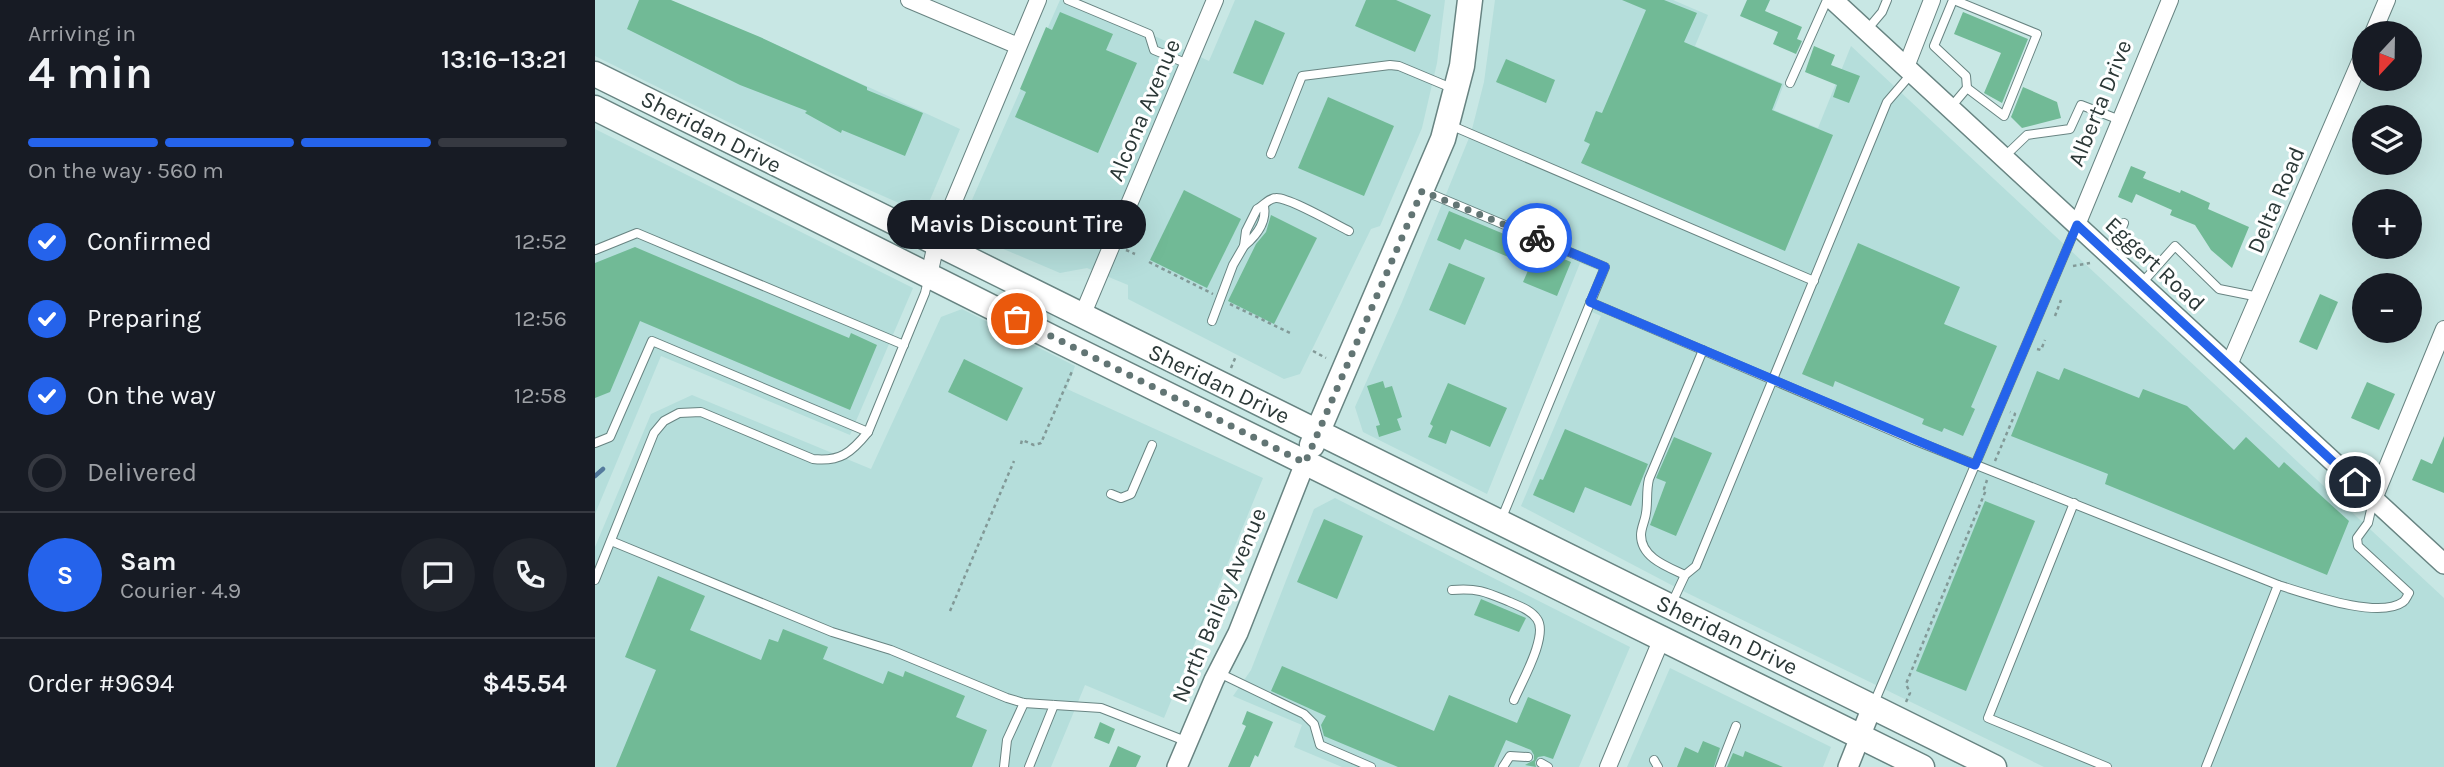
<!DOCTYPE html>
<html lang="en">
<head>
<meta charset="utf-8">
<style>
	:root { --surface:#171b24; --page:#20242c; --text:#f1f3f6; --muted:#9ea1a6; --line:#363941; --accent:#2563eb }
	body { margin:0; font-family:Karla,sans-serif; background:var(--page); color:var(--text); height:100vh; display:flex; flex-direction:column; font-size:26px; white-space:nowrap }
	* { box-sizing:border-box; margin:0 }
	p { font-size:23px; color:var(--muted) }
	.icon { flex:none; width:38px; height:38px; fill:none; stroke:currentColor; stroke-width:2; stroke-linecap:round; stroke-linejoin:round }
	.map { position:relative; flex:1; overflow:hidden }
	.panel { display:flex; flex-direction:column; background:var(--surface); width:595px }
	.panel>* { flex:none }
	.needle { width:46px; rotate:202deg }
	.controls { position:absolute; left:1757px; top:21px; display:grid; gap:14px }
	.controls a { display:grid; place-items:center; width:70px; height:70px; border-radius:50%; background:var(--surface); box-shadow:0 7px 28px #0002; font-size:35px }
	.pin { position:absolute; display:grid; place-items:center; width:60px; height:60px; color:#fff; margin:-30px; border:4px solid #fff; border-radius:50%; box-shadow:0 2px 7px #0007 }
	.courier { position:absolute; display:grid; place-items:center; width:70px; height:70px; margin:-35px; border:5px solid #2563eb; border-radius:50%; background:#fff; color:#222; box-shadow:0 2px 9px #0007 }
	.bubble { position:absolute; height:49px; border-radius:24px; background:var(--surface); box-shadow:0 7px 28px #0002; font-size:23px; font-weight:600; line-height:49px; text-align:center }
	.summary em { font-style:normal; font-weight:600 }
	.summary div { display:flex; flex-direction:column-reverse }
	.summary { display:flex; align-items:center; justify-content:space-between; height:119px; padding:0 28px }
	h1 { font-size:46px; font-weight:600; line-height:52px }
	.bar { display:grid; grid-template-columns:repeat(4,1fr); gap:10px 7px; align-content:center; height:84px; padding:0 28px }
	.bar i { height:9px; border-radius:5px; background:var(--line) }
	.bar .selected { background:var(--accent) }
	.bar p { grid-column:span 4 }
	.line { display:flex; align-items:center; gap:18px; padding:0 28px; border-top:2px solid var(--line) }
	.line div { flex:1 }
	.round { display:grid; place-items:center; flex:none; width:74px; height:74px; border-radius:37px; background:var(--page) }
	ol { padding:0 28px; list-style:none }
	li { display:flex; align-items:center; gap:21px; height:77px }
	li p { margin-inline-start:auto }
	li .icon { padding:7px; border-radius:50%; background:var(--accent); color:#fff; stroke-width:4 }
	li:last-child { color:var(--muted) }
	li i { width:38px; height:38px; border:4px solid var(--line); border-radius:50% }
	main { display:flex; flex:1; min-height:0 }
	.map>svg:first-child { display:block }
	.built { fill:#b5dedb }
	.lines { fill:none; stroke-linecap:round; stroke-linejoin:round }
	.stream { stroke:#547b9d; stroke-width:4.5 }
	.building { fill:#71ba96 }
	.service-casing { stroke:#688482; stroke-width:10 }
	.minor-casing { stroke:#688482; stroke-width:18 }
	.tertiary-casing { stroke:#688482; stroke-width:22 }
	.primary-casing { stroke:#688482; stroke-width:27 }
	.path { stroke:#829997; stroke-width:2.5; stroke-dasharray:3.5 3.5; stroke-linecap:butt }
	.service { stroke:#fff; stroke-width:8 }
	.minor { stroke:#fff; stroke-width:16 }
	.tertiary { stroke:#fff; stroke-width:19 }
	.primary { stroke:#fff; stroke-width:24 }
	.done { stroke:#627574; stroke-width:7; stroke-dasharray:0 12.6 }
	.route { stroke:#2563eb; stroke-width:9 }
	.labels { text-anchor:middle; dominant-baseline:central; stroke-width:6; stroke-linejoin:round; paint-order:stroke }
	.street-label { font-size:23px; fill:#2b3837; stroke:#fff }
</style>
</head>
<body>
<main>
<section class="panel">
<div class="summary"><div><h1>4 min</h1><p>Arriving in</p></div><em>13:16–13:21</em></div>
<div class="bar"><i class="selected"></i><i class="selected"></i><i class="selected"></i><i></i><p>On the way · 560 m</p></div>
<ol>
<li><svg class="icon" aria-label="check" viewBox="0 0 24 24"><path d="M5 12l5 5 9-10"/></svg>Confirmed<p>12:52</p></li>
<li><svg class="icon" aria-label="check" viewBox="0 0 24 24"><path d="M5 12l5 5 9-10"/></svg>Preparing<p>12:56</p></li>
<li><svg class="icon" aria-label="check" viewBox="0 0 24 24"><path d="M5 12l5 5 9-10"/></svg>On the way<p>12:58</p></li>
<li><i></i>Delivered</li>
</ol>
<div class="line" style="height:126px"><b class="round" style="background:var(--accent);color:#fff">S</b><div><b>Sam</b><p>Courier · 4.9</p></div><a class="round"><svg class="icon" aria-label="chat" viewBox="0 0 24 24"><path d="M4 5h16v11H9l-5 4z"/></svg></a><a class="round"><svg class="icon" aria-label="phone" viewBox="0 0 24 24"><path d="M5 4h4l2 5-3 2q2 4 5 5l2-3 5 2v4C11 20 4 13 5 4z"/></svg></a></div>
<div class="line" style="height:91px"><div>Order #9694</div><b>$45.54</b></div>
</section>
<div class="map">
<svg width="1849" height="767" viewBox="0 0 1849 767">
	<rect width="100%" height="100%" fill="#c8e7e4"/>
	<g class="built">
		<polygon points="0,0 74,0 164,37 365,129 329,214 238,174 0,56"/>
		<polygon points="465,0 481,0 614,61 640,0 850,0 842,63 827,128 785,226 776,229 705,374 689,379 533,299 533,285 492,268 465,273 371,233 374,220 369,218"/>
		<polygon points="900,0 1078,0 1113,15 1100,46 1189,84 1179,110 1223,128 1256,46 1849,598 1849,767 1449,767 1086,590 926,506 1006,316 995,311 1010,273 985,263 892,494 768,432 760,407 807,302 876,133 889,82"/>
		<polygon points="0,129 318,288 255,435 66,356 0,514"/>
		<polygon points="367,309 480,366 472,389 668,478 569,718 490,685 456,767 0,767 0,547 56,414 97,395 276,469 346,317"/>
		<polygon points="740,498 1035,647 984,767 747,767 699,747 707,725 638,696 656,670 719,509"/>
		<polygon points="1075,668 1236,747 1228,767 1032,767"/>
	</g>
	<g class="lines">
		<polyline class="stream" points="0,476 8,469"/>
	</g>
	<g class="building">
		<polygon points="44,0 76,0 165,37 272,87 272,90 328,113 310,156 247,130 246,133 210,113 212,111 145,85 32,29"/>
		<polygon points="771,0 801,0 836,15 820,52 760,26"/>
		<polygon points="1027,0 1069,0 1102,13 1089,42 1187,84 1177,110 1238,135 1190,251 986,163 995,144 989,141 1001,111 1007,113 1051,10"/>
		<polygon points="1152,0 1175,0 1170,11 1207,27 1202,39 1207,41 1201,54 1178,44 1183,32 1145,16"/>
		<polygon points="465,12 518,34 511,50 542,63 503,153 420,117 431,92 425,89 451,27 457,30"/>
		<polygon points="1368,12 1433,39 1407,103 1389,93 1406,53 1359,34"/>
		<polygon points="660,20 690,33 668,85 638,73"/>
		<polygon points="1219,46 1240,55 1236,65 1265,76 1254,103 1238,97 1242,85 1210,72"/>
		<polygon points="911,59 960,80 951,103 901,82"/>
		<polygon points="1428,87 1462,102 1466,118 1427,128 1416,117"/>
		<polygon points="733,97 799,126 769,196 703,168"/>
		<polygon points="1536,166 1551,172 1548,178 1585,193 1586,190 1615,203 1613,209 1654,227 1637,268 1616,250 1600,225 1575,215 1577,210 1541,194 1537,203 1523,197"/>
		<polygon points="589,190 646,219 612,288 555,260"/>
		<polygon points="854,211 976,262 962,296 928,282 935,266 870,239 865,250 842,240"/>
		<polygon points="676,215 722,238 679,324 633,301 661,244 671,232"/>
		<polygon points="1263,243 1365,287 1349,324 1402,346 1376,407 1380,409 1368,436 1349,428 1347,432 1327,424 1329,419 1240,381 1238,387 1207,374"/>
		<polygon points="40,247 254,338 256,333 282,345 255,410 45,321 15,392 0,398 0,263"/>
		<polygon points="854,263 890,278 870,325 834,310"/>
		<polygon points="1725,294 1743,302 1722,350 1704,342"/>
		<polygon points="369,359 428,388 412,421 353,392"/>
		<polygon points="1469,368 1544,398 1548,389 1592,406 1639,450 1651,437 1684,468 1689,462 1754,521 1732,575 1510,484 1513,474 1416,436 1442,371 1464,380"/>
		<polygon points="788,381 790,388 797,386 807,417 802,419 806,430 784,437 781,426 785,425 772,386"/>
		<polygon points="1772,382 1800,394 1784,430 1756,418"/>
		<polygon points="853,383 912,408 895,447 856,430 851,444 833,437 838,426 835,424"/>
		<polygon points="970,429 1053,464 1036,506 990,487 979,513 938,495 945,479 948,480"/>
		<polygon points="1849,436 1849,493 1817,480 1826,459 1837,464"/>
		<polygon points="1079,437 1117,453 1081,536 1055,525 1071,482 1061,478"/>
		<polygon points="1390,501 1440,521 1371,691 1321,671"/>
		<polygon points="729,519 768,536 742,599 702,582"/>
		<polygon points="63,576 110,596 95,630 166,660 174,639 183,642 188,629 233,647 228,659 288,684 293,671 308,677 310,671 370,696 361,717 392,730 377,767 21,767 61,670 30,657"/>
		<polygon points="886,599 931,618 924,632 879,615"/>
		<polygon points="687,666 839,731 854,695 922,723 933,697 976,715 958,759 949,756 943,757 940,762 941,767 930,765 939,760 939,755 936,750 911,740 899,767 803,767 729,736 726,725 731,716 676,691"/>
		<polygon points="652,711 678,722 663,757 660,755 655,767 633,767 651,726 647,724"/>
		<polygon points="505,722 520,729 514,744 499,738"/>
		<polygon points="1108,741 1125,748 1119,767 1082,767 1090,747 1103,753"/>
		<polygon points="523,746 546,756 541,767 514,767"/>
		<polygon points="1150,751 1188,767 1132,767 1138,753 1148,757"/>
	</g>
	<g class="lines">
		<defs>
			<g id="service">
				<polyline points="473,0 554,34 559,50 593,64"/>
				<polyline points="1358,0 1339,46 1371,76 1372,88"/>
				<polyline points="1271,31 1287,12 1292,0"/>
				<polyline points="1195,83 1232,0"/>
				<polyline points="1356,107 1372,88 1409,116 1442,34 1359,0"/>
				<polyline points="855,125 1219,281"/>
				<polyline points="676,154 707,76 795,65 804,66 859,89"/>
				<polyline points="1409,157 1432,135 1475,129 1486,105 1525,120"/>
				<polyline points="829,191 1010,267 906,520"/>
				<path d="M649 246C661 236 672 223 669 206"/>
				<polyline points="0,250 42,233 309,345"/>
				<polyline points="1511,252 1522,240 1529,223"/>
				<polyline points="1547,283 1580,246 1624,289 1664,297"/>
				<polyline points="995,302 1316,439 1683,585 1611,767"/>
				<path d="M617 321 638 265 649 246 651 231 662 209C669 206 673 198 681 198 693 197 740 224 754 231"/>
				<polyline points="0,443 15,437 57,341 273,432"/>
				<polyline points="516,494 526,498 536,494 557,445"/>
				<polyline points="1479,503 1393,718 1512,767"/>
				<polyline points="16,541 237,632 296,650 412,698 429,703 506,708 593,742"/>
				<path d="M1090 575C1073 567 1046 558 1046 535 1046 528 1050 521 1051 513 1053 502 1051 491 1054 479L1108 350"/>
				<path d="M0 580 59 433 69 421 84 413 106 412 218 459C245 462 256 453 273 432L330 293 333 280"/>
				<path d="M1683 585C1710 593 1783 620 1808 602 1811 600 1812 596 1814 593L1763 546 1762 538 1773 523 1778 501"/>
				<path d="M857 590C884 588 891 592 915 602 924 606 936 610 942 619 954 635 926 683 919 700"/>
				<polyline points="1076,605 1090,575 1101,566 1292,102 1317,73"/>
				<polyline points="624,673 709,714 719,724 725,745 776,767"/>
				<polyline points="1279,703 1482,225"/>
				<polyline points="1059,760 1063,767"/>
				<polyline points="946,763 953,767"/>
				<polyline points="409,767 412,740 429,703"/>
				<polyline points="434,767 459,705"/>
				<polyline points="908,767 915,756 933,757"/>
				<polyline points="1125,767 1141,726"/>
			</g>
			<g id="minor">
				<polyline points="314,0 423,46"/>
				<polyline points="1778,33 1792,0"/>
				<polyline points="1311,67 1337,0"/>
				<polyline points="1482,225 1575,0"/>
				<polyline points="334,275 341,244 443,0"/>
				<polyline points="487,316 620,0"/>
				<polyline points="1634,365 1769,52"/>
				<polyline points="1779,499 1849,329"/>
				<polyline points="1013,767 1067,638"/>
			</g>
			<g id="tertiary">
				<polyline points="1238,0 1849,564"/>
				<polyline points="582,767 619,680 643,633 710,463"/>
				<polyline points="1253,767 1277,707"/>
			</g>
			<g id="primary">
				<polyline points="0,74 1399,767"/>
				<polyline points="0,108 464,341 1327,767"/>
				<polyline points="717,445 848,139 867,66 875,0"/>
			</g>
		</defs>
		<use href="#service" class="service-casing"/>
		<use href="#minor" class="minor-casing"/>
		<use href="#tertiary" class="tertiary-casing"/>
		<use href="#primary" class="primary-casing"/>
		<g class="path">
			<polyline points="531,250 540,254"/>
			<polyline points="554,262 618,294"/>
			<polyline points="1478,266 1495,263"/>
			<polyline points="635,304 695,333"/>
			<polyline points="1460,316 1466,300"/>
			<polyline points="1442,349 1446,350 1450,340"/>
			<polyline points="718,351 731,358"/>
			<polyline points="636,368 641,356"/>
			<polyline points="426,444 427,440 439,445 446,443 478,369"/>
			<polyline points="1400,461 1420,414 1415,412"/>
			<polyline points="355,611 419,461"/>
			<polyline points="1311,702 1315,693 1311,684 1391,490 1389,489 1392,480"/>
		</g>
		<use href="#service" class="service"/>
		<use href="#minor" class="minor"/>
		<use href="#tertiary" class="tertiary"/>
		<use href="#primary" class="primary"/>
	</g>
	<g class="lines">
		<polyline class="done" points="422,319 710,463 827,191 942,238"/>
		<polyline class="route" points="942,238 1010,267 995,302 1380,465 1482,225 1760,482"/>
	</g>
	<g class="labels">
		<g class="street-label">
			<text transform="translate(1505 103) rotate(-68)">Alberta Drive</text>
			<text transform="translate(549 110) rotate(-67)">Alcona Avenue</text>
			<text transform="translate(116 132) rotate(27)">Sheridan Drive</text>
			<text transform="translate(1681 200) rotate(-67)">Delta Road</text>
			<text transform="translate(1560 264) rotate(43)">Eggert Road</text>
			<text transform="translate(624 384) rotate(26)">Sheridan Drive</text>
			<text transform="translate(624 605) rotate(-67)">North Bailey Avenue</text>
			<text transform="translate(1132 635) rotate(26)">Sheridan Drive</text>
		</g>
	</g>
</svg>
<div class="controls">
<a><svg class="needle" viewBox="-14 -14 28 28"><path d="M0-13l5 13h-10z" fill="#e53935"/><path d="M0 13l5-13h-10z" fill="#9ea1a6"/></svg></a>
<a><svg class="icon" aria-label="layers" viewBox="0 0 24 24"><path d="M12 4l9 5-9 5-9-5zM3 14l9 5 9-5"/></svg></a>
<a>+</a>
<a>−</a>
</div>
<div class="pin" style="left:422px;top:319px;background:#ea580c"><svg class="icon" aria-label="bag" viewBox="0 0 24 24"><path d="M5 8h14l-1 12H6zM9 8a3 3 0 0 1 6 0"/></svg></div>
<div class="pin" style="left:1760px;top:482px;background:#1f2937"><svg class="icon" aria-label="home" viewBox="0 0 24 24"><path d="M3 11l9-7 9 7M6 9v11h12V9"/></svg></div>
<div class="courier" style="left:942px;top:238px"><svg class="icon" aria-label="bike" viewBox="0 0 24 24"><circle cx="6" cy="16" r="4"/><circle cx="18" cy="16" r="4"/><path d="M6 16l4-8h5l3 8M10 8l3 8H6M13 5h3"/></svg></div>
<div class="bubble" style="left:292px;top:200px;width:259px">Mavis Discount Tire</div>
</div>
</main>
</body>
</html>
